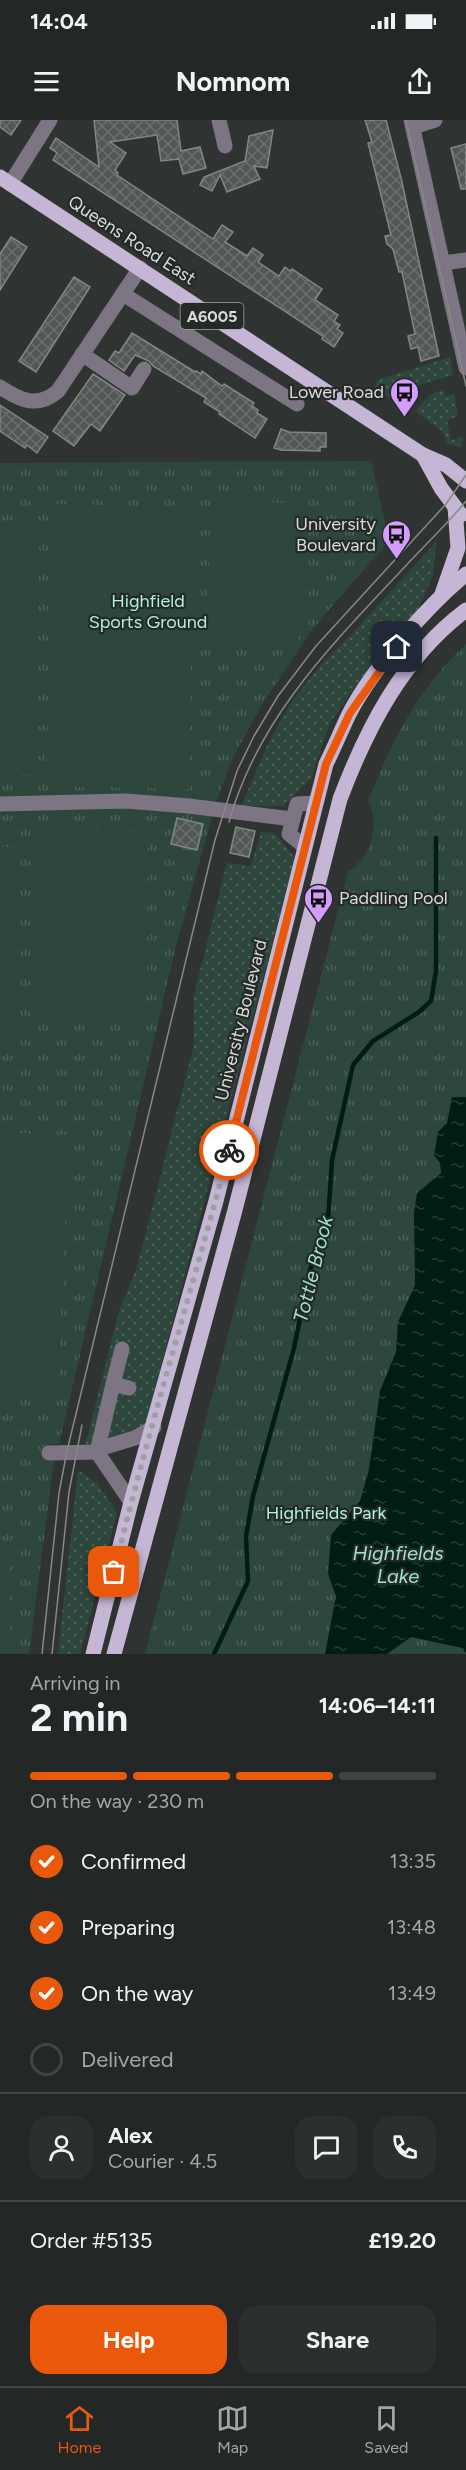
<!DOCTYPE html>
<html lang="en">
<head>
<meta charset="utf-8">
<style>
	:root { --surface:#232726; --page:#2b2f2e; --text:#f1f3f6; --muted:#a3a5a7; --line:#404443; --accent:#ea580c }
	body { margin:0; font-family:Figtree,sans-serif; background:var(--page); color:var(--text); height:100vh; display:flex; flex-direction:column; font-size:22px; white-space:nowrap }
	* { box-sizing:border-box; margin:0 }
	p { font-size:20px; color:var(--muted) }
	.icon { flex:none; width:33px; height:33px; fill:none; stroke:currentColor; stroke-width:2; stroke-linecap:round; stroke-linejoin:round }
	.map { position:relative; height:1534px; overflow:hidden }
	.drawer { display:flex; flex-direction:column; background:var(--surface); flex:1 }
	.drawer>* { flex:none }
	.pin { position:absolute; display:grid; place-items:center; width:51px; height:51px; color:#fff; margin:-26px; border-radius:12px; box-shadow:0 3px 9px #0006 }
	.courier { position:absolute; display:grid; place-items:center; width:60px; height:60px; margin:-30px; border:4px solid #ea580c; border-radius:50%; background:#fff; color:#222; box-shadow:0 2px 8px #0007 }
	.summary em { font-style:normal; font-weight:700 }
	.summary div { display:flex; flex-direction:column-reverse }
	.summary { display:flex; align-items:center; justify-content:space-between; height:102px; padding:0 30px }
	h1 { font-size:39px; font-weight:700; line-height:45px }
	.bar { display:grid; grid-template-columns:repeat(4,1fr); gap:9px 6px; align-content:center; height:72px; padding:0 30px }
	.bar i { height:8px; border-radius:4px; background:var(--line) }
	.bar .current { background:var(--accent) }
	.bar p { grid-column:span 4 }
	.line { display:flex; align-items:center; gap:15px; padding:0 30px; border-top:2px solid var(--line) }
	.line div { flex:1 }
	.round { display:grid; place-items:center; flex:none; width:63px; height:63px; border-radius:18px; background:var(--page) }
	ol { padding:0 30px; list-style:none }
	li { display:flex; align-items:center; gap:18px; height:66px }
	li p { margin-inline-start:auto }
	li .icon { padding:6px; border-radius:50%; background:var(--accent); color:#fff; stroke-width:4 }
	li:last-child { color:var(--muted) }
	li i { width:33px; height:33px; border:3px solid var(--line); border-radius:50% }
	.primary-button { display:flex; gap:12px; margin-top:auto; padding:12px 30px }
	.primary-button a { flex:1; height:69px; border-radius:18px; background:var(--accent); color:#fff; font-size:24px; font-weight:700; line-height:69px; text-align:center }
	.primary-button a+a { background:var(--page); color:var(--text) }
	.status { display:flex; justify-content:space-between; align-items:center; height:42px; padding:0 30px; background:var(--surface); direction:ltr }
	.status svg { height:16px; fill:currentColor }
	header { display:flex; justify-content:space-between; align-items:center; height:78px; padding:0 30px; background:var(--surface); font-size:27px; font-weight:700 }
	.dock { display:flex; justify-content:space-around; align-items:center; height:84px; border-top:2px solid var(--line); background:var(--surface); font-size:16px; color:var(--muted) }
	.dock a { display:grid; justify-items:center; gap:3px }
	.dock .current { color:var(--accent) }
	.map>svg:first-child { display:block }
	.grass { fill:url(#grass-dots) }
	.park { fill:url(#park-tufts) }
	.pitch { fill:#2e473d }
	.water { fill:url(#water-ripples) }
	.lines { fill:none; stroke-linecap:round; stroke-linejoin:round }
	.stream { stroke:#001d13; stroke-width:4.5 }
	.building { fill:url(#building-cross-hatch); stroke:#808784; stroke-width:1.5 }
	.minor { stroke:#7d7584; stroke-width:15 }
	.major { stroke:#c6b6d5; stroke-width:15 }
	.tram { stroke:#858987; stroke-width:1.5 }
	.done { stroke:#9da19f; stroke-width:6; stroke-dasharray:0 10.8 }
	.route { stroke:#ea580c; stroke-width:8 }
	.labels { text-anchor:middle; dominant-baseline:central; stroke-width:4.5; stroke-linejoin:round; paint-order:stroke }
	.shield { fill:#252a28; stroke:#a2a7a5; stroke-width:1.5 }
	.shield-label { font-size:16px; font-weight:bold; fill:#d8dcda }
	.street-label { font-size:18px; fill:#d8dcda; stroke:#252a28 }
	.poi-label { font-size:18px; fill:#d8dcda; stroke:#252a28; text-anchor:end }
	.park-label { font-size:18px; fill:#abf6d8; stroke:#252a28 }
	.water-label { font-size:20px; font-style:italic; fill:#9ae5c7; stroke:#252a28 }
</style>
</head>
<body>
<div class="status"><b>14:04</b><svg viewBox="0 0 49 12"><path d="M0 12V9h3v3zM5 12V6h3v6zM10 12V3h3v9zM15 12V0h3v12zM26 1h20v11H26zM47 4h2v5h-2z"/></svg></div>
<header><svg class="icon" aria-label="menu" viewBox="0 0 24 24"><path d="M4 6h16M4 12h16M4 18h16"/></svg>Nomnom<svg class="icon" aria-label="share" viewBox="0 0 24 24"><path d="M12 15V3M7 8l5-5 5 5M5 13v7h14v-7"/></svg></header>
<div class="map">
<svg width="466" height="1534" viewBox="0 0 466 1534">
	<defs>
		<pattern id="grass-dots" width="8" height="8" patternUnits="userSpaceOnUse" patternTransform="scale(1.5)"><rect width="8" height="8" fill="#2e473d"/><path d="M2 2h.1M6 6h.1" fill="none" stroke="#4c6158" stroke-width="1.8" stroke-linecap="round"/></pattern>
		<pattern id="park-tufts" width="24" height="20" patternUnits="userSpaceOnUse" patternTransform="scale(1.5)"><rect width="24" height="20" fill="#2e473d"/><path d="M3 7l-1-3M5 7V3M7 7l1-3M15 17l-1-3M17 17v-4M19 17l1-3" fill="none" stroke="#4c6158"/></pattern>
		<pattern id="water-ripples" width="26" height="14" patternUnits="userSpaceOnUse" patternTransform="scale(1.5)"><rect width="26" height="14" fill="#001d13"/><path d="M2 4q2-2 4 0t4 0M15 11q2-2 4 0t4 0" fill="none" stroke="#243d35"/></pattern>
		<pattern id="building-cross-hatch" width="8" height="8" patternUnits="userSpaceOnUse" patternTransform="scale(1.5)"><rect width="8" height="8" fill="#525856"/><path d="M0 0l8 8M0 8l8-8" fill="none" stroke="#6a6f6e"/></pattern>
	</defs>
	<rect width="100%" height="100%" fill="#2f3432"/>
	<g class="grass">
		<polygon points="450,237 453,255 419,265 404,286 375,269 377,260"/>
		<path d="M443 270 445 276 454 274 458 296 447 300 451 320 463 317 462 327 448 324 442 311 416 292C422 280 430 273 443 270Z"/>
		<polygon points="436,422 433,455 418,490 377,536 330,603 311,659 283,686 241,686 267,626 292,581 324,541 350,516"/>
		<polygon points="261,712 274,713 295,737 142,1318 83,1334 119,1191 137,1147 194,925 194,875 227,743 251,746"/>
		<polygon points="78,1350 98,1364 117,1393 80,1534 58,1534"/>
	</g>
	<g class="park">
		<polygon points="371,341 386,406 388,422 314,507 262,584 233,638 217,679 176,826 59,1324 49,1324 49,1333 54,1341 29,1534 0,1534 0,343"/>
		<path d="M466 524V1534H145L348 752C372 736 380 707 368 681 393 619 416 572 466 524Z"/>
	</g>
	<g class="pitch">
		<polygon points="212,378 306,385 298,529 206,526"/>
		<polygon points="54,384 195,387 188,669 46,666"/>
		<polygon points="0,403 40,404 33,655 0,654"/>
		<polygon points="33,710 148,711 146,899 30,897"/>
		<polygon points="0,727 16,727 14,923 0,923"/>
		<polygon points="0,1012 69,1015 57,1281 0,1279"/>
		<rect x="0" y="1429" width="10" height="105"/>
	</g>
	<polygon class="water" points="452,977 466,977 466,1533 462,1528 411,1517 387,1534 325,1534 336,1476 328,1454 331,1415 360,1381 369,1349 380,1271 396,1232 398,1202 415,1165 414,1092 417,1073 441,1053 440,1043 434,1035 438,1012 447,1003"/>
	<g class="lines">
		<polyline class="stream" points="214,1534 248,1461 246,1416 253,1376 294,1228 310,1150 328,1100 332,1040 353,945 373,921 419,892 431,881 436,851 436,718"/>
	</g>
	<g class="building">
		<polygon points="0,0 21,0 11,15 0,7"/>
		<polygon points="94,0 177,0 181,31 200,27 206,48 183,54 179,39 161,41 157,15 110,22 126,33 115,50 118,53 117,55 213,119 222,105 233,112 225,122 247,136 253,128 263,135 258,142 279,156 285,147 290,151 292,149 322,169 315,180 338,195 334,201 340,205 337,209 343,213 334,227 322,219 323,216 53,40 57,33 50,28 56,18 99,47"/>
		<polygon points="365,0 386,0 402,62 439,236 421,241 418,227 411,229 408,216 415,214 402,152 399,152 393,129 387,124 385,116 391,115 368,23 372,22"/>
		<polygon points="273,10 267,48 254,46 260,59 227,72 220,55 212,71 200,65 204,57 245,41 249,16"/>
		<polygon points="466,24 466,69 461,69 451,28"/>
		<polygon points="11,117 27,127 0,170 0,134"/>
		<polygon points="74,157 90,167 36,252 19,241"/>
		<polygon points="132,213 195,252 196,251 201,254 202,251 222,266 224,264 254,283 252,286 258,290 257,293 267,299 255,318 219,294 220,292 204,282 206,278 153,246 149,241 135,235 124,251 109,240 115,231 119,233"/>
		<polygon points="93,254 125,275 100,311 91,304 74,326 53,311"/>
		<polygon points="0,285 48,317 37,333 27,325 25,328 0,311"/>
		<polygon points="281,309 289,312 326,313 326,327 320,327 320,331 281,330 274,328"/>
		<polygon points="177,698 203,704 197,730 171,724"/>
		<polygon points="236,707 255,711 249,737 230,733"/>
	</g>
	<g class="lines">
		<g class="minor">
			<polyline points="219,0 225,26"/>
			<polyline points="411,0 466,248"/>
			<polyline points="413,7 435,0"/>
			<polyline points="10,64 50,0"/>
			<polyline points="443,143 466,140"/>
			<polyline points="123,174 297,284"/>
			<polyline points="82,234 132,268 144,249"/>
			<path d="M0 267C20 280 37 289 58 271L140 148"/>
			<polyline points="0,684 126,681 189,686 292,699"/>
			<polyline points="305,727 289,714 297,684 316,683"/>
			<polyline points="113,1264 122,1229"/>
			<polyline points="129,1268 113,1264 97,1332 131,1382"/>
			<polyline points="49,1333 97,1332 105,1327 135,1318 154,1307"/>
		</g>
		<g class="major">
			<polyline points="0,57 423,335 446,345 466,361"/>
			<polyline points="423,335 441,368 461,395"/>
			<polyline points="442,474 458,428 455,387"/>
			<path d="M93 1534 131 1382 216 1081 326 644C334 628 341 611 349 594 373 548 426 487 466 454"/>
			<path d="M114 1534 235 1090 340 679C367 608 403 537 466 490"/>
		</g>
		<g class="tram">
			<polyline points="406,0 466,266"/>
			<path d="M229 702C259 593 339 518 413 438 431 419 450 401 466 381"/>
			<polyline points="42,1534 59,1373 67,1331 215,720 237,651 254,616 278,576 316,526 446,384 466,355"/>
			<polyline points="52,1534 69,1372 82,1305"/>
		</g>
	</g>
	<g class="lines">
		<path class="done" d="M114 1452C148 1310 192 1171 229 1030"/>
		<polyline class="route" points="229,1030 326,644 350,593 397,527"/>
	</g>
	<defs>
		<symbol id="bus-pin" viewBox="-11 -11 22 30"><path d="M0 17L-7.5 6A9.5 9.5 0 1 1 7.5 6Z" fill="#d39cfd" stroke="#252a28"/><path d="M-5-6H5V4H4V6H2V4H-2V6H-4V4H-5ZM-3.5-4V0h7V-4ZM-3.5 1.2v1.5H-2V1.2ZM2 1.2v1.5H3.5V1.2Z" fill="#111"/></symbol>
	</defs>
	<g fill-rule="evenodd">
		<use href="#bus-pin" x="388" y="256" width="33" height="45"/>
		<use href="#bus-pin" x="380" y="398" width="33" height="45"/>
		<use href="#bus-pin" x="302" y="762" width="33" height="45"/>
	</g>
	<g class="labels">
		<rect class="shield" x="180.5" y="183" width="63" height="26" rx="4.5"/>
		<g class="shield-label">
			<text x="212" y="196">A6005</text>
		</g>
		<g class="street-label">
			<text transform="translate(132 120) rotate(33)">Queens Road East</text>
			<text transform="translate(241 900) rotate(-76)">University Boulevard</text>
		</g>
		<g class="poi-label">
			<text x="384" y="272">Lower Road</text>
			<text x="376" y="404">University<tspan x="376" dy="21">Boulevard</tspan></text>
			<text x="339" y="778" text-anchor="start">Paddling Pool</text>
		</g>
		<g class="park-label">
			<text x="148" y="481">Highfield<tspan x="148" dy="21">Sports Ground</tspan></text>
			<text x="326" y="1393">Highfields Park</text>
		</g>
		<g class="water-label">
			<text transform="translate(313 1149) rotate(-76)">Tottle Brook</text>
			<text x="398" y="1433">Highfields<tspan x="398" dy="23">Lake</tspan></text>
		</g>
	</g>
</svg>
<div class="pin" style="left:114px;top:1452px;background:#ea580c"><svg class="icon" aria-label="bag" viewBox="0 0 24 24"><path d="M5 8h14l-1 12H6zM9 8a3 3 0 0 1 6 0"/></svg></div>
<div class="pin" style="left:397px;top:527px;background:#1f2937"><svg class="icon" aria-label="home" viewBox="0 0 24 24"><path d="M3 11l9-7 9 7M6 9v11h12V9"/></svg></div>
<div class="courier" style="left:229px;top:1030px"><svg class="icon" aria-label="bike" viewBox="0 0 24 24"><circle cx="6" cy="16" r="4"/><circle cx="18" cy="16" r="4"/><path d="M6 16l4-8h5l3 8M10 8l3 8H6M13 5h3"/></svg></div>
</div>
<section class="drawer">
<div class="summary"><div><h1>2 min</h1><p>Arriving in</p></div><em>14:06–14:11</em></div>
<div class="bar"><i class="current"></i><i class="current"></i><i class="current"></i><i></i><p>On the way · 230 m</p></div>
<ol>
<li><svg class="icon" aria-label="check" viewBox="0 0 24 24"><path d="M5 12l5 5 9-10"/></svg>Confirmed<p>13:35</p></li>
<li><svg class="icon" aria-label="check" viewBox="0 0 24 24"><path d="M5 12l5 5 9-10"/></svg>Preparing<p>13:48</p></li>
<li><svg class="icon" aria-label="check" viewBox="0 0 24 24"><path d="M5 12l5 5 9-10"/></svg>On the way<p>13:49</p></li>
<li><i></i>Delivered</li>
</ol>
<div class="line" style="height:108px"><a class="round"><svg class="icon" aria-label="person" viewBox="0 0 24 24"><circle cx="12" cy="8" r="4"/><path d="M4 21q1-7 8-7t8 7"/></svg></a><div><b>Alex</b><p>Courier · 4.5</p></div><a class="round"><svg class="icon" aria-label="chat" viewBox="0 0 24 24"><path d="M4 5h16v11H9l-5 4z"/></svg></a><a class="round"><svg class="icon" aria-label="phone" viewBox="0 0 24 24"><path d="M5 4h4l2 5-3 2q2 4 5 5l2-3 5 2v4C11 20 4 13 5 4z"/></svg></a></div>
<div class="line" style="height:78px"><div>Order #5135</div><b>£19.20</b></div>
<div class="primary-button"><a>Help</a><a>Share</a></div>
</section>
<nav class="dock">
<a class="current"><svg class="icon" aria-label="home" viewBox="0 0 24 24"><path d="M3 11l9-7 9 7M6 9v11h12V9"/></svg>Home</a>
<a><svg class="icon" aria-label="map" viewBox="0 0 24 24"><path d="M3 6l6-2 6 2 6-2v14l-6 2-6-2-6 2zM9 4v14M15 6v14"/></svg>Map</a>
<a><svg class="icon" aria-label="saved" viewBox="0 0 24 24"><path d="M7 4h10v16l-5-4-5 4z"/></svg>Saved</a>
</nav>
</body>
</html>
